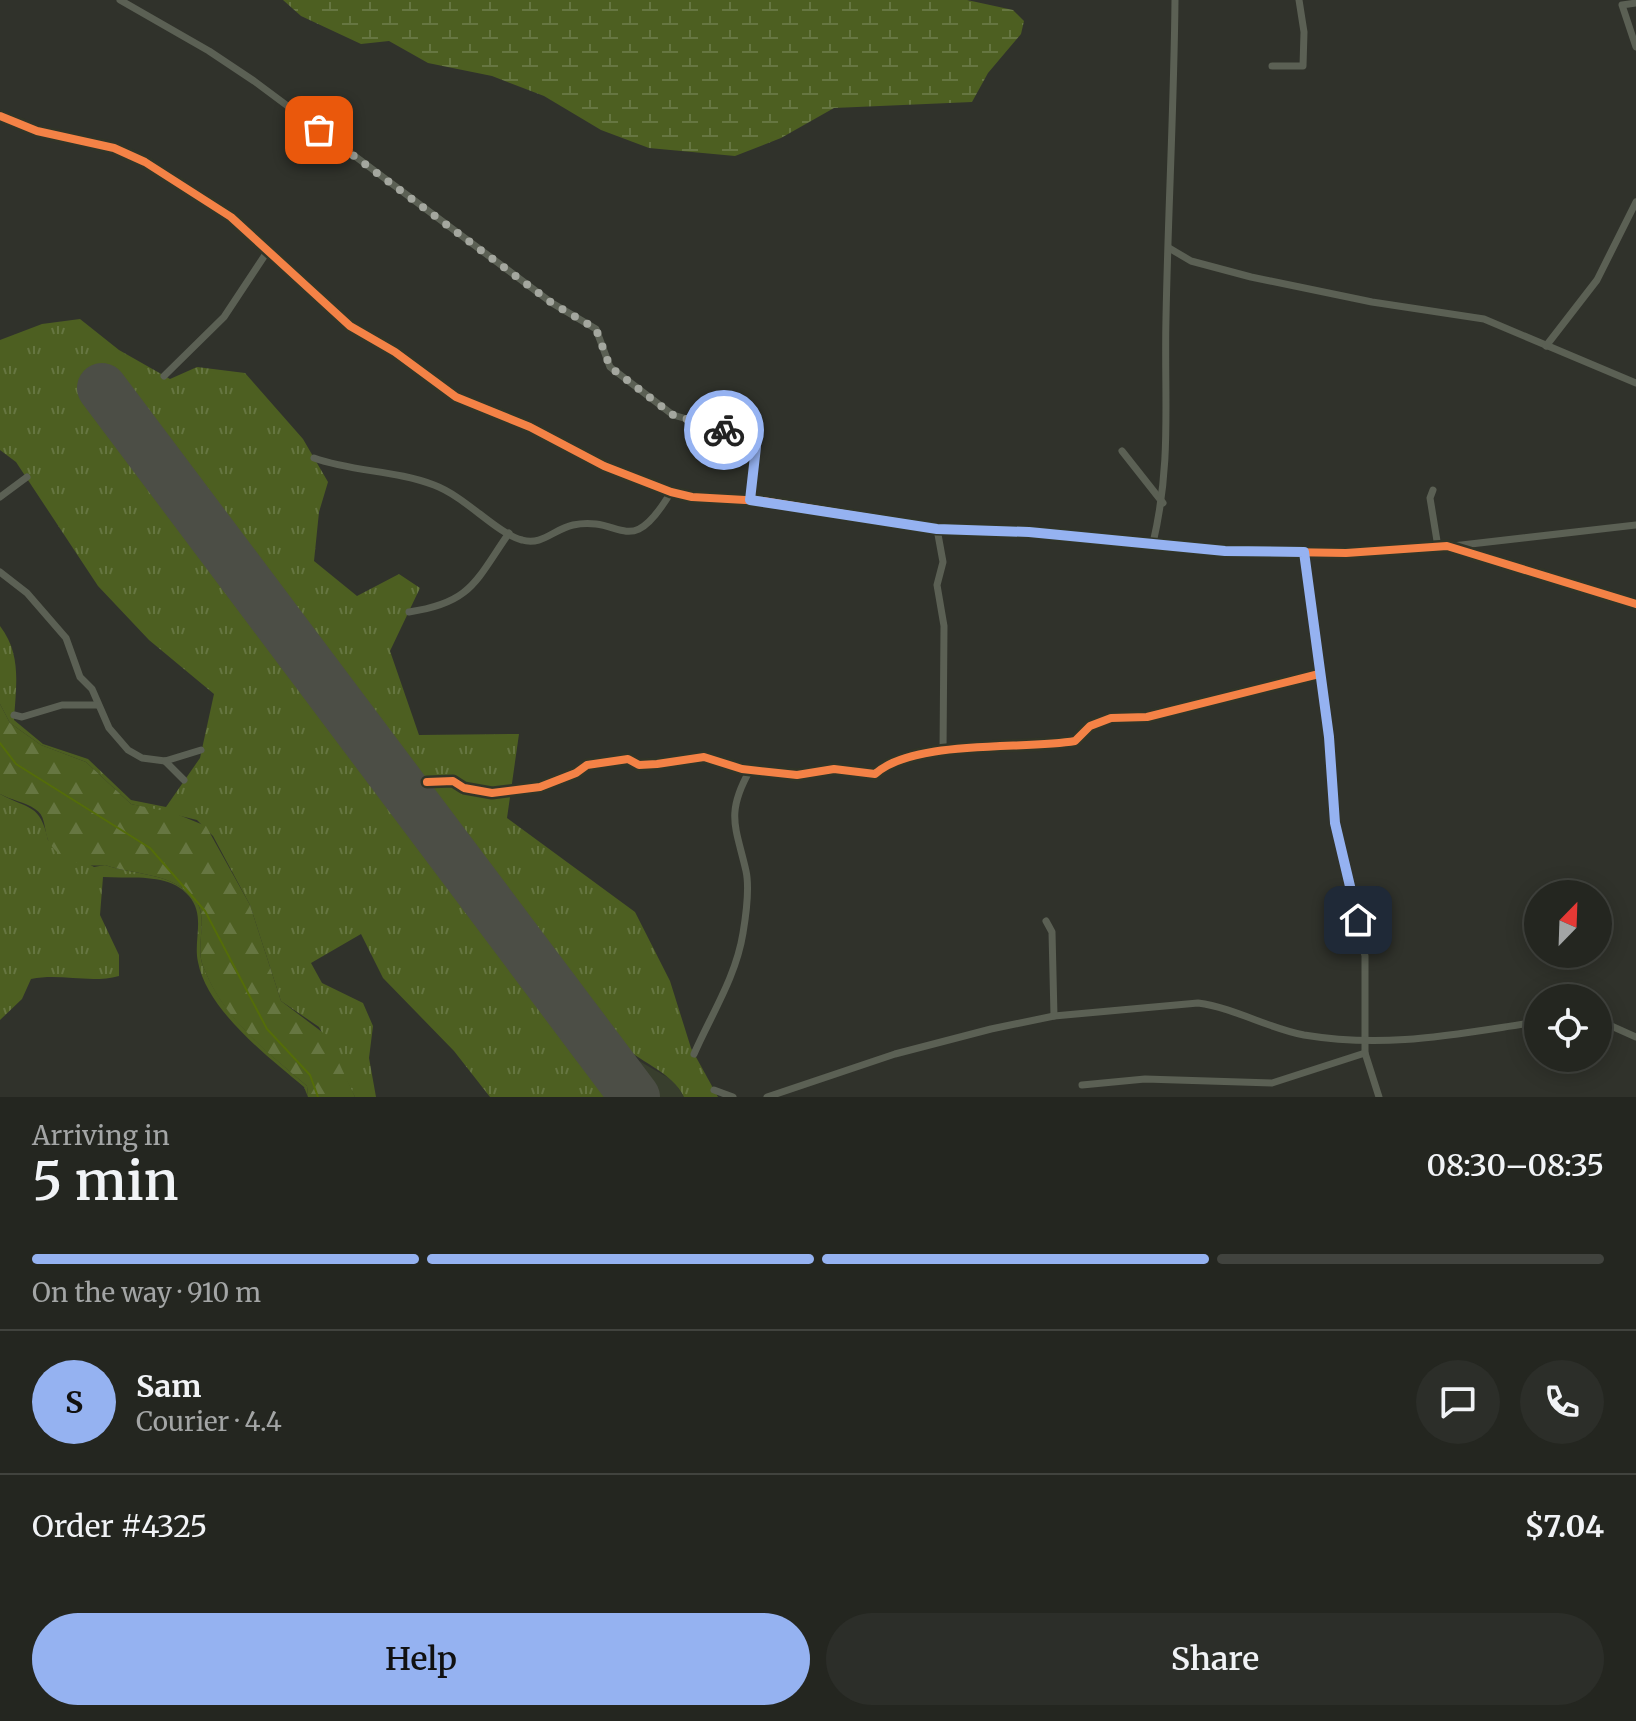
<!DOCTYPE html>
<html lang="en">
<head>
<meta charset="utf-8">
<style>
	:root { --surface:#242620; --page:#2c2e29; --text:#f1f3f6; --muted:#a3a5a5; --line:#41433e; --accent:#95b2f1 }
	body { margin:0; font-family:Merriweather,serif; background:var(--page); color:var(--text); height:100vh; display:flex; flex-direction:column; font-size:30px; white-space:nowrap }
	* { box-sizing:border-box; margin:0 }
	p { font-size:26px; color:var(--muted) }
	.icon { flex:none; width:44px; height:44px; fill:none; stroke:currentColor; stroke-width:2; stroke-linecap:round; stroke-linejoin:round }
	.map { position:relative; height:1097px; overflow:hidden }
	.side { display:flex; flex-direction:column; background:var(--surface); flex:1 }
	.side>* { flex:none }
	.needle { width:52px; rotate:23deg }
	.controls { position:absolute; left:1524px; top:880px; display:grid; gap:16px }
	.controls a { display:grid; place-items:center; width:88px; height:88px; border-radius:50%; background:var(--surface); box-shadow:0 4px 20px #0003,0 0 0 2px var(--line); font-size:40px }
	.pin { position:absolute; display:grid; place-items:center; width:68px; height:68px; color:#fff; margin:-34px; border-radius:16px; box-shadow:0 4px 12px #0006 }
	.courier { position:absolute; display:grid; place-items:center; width:80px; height:80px; margin:-40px; border:6px solid #95b2f1; border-radius:50%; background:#fff; color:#222; box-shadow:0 2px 10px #0007 }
	.overview em { font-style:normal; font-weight:600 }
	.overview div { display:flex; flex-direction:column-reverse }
	.overview { display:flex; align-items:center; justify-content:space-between; height:136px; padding:0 32px }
	h1 { font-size:52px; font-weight:600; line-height:60px }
	.bar { display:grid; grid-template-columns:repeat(4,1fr); gap:12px 8px; align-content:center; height:96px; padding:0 32px }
	.bar i { height:10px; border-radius:6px; background:var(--line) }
	.bar .selected { background:var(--accent) }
	.bar p { grid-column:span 4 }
	.line { display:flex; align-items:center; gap:20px; padding:0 32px; border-top:2px solid var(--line) }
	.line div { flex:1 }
	.round { display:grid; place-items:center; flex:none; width:84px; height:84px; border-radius:42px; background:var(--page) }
	.action { display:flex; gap:16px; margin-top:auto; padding:16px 32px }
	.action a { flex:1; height:92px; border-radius:48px; background:var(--accent); color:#111; font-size:32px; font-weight:600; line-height:92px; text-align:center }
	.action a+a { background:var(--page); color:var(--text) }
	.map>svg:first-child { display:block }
	.built { fill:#383e2d }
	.grass { fill:url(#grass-tufts) }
	.forest { fill:url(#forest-firs) }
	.wetland { fill:url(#wetland-marsh) }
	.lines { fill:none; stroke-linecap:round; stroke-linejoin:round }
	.stream { stroke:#546d09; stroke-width:2 }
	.runway { stroke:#4c4e46; stroke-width:50 }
	.minor { stroke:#5b6054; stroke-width:7 }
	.cycleway-casing { stroke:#313528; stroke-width:13 }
	.cycleway { stroke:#f48246; stroke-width:8 }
	.done { stroke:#a4a79f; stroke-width:8; stroke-dasharray:0 14.4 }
	.route { stroke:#95b2f1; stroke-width:10 }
</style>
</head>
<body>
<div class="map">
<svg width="1636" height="1097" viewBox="0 0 1636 1097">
	<defs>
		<pattern id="grass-tufts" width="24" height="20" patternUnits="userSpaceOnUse" patternTransform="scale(2)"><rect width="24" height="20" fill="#4d5f21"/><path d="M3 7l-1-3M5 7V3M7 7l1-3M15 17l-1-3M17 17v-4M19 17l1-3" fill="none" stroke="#667641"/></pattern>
		<pattern id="forest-firs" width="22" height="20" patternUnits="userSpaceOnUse" patternTransform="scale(2)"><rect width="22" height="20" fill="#4d5f21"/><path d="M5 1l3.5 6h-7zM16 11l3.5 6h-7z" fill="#667641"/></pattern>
		<pattern id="wetland-marsh" width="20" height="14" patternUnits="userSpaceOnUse" patternTransform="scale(2)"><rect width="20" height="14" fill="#4d5f21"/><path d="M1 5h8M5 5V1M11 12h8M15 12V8" fill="none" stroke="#667641"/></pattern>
	</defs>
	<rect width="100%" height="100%" fill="#30322b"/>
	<polygon class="built" points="118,378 617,1041 634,1058 674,1081 684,1097 622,1097 272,627 127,449 88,390"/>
	<g class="grass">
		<path d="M80 319 119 350 170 379 197 367 245 373 303 439 328 482 319 512 314 561 357 596 399 574 420 588 390 651 419 735 519 734 507 818 635 912 670 981 691 1048 718 1097H684C673 1072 637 1061 617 1041L118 378 88 390 127 449 272 627 622 1097H490L454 1051 383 978 361 934 311 963 322 983 363 1003 373 1026 369 1058 376 1097H355L319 1027 281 1001 250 905 213 836 197 820 131 804 86 762 41 745 10 723 0 704V626C22 655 16 685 14 720L43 744 88 759 131 800 166 807 200 758 214 694 149 640 98 586 16 462 0 450V340L42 324Z"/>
		<path d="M0 794C29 810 40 803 48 840L94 867 105 865C134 875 167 872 191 895 212 914 194 944 203 966 224 1019 265 1050 307 1086L308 1097 304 1087C268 1057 207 1010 198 962 193 940 206 916 189 896 169 872 131 879 103 877L100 915 119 955V976C89 984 62 973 31 979L22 999 0 1020Z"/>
	</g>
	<path class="forest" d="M0 704 10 723 41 745 86 762 131 804 174 813 206 826 250 905 281 1001 326 1035 355 1097H308L307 1086C265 1050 223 1019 203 966 194 943 212 914 191 895 167 872 134 875 105 865 84 868 54 859 47 837 44 826 45 815 35 809 25 802 11 800 0 794Z"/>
	<polygon class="wetland" points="283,0 967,0 1013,10 1024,21 1021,34 988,73 972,102 834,108 781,138 735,156 649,148 601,130 544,96 492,76 428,63 389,41 361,44 301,16"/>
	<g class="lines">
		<polyline class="stream" points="0,743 16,764 150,848 205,911 267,1029 310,1075 318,1097"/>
		<polyline class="runway" points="102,388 635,1097"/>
		<g class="minor">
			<polyline points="120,0 209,51 254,81 552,303 596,329 610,367 673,415 747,436 756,447 750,500"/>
			<polyline points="1636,3 1622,5 1636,47"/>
			<polyline points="1272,66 1303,66 1304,32 1299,0"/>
			<polyline points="0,116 37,131 114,148 145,162 231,217 350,326 395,352 456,397 530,427 604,466 671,492 692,497 763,501 937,529 1029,532 1225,551 1346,553 1447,546 1636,604"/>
			<polyline points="1169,248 1191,261 1251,277 1372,302 1484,319 1636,383"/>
			<polyline points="1546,346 1597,280 1636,202"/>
			<polyline points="164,376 224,317 269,249"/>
			<polyline points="1122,451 1163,503"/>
			<path d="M314 458C353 472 395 470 434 485 466 497 496 533 522 540 542 546 554 529 573 525 623 515 629 562 671 492"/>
			<polyline points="1433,490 1430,498 1438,547"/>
			<polyline points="0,497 27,477"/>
			<polyline points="937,529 943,562 937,585 944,626 943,752"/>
			<path d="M1153 543C1172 462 1164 400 1166 318 1168 212 1174 106 1175 0"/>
			<polyline points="1453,546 1636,525"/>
			<polyline points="1304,552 1329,737 1335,823 1365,956 1365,1053 1379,1097"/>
			<polyline points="0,572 27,593 66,638 80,677 92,689 109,728 128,750 142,758 165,761 201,750"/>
			<path d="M409 612C472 603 476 580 509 533"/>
			<polyline points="14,715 22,717 62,705 97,705"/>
			<polyline points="165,761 184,780"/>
			<path d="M427 782 453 781 464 788 492 793 540 787 576 773 587 765 628 759 639 765 657 764 704 757 742 769 797 775 834 769 875 774C914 739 1023 750 1075 741L1090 726 1111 718 1147 717 1319 674"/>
			<polyline points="1046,921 1052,932 1054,1016"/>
			<polyline points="1598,1020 1636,1037"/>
			<path d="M694 1054C711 1015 736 977 743 933 746 915 750 889 746 871 736 827 725 814 750 770"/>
			<polyline points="1082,1085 1145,1079 1272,1083 1365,1053"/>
			<polyline points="714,1090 733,1097"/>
			<path d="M767 1097 895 1054 991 1029 1054 1016 1198 1003C1235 1008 1267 1028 1304 1035 1389 1049 1455 1034 1538 1022"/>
		</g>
		<defs>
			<g id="cycleway">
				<polyline points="0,116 37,131 114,148 145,162 231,217 350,326 395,352 456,397 530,427 604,466 671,492 692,497 763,501 937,529 1029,532 1225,551 1346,553 1447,546 1636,604"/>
				<path d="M427 782 453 781 464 788 492 793 540 787 576 773 587 765 628 759 639 765 657 764 704 757 742 769 797 775 834 769 875 774C914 739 1023 750 1075 741L1090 726 1111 718 1147 717 1319 674"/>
			</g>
		</defs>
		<use href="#cycleway" class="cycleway-casing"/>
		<use href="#cycleway" class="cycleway"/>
	</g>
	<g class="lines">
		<polyline class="done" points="319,130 552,303 596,329 610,367 673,415 724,430"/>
		<polyline class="route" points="724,430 747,436 756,447 750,500 937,529 1029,532 1225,551 1304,552 1329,737 1335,823 1358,920"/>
	</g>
</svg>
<div class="controls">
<a><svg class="needle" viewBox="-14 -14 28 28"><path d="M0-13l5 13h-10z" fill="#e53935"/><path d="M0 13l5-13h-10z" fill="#a3a5a5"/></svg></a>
<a><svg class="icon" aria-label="locate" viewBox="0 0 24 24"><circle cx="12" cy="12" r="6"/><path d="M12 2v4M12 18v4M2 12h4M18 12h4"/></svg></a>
</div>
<div class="pin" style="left:319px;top:130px;background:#ea580c"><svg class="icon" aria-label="bag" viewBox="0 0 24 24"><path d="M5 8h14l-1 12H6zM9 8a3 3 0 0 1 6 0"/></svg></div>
<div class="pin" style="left:1358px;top:920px;background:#1f2937"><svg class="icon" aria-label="home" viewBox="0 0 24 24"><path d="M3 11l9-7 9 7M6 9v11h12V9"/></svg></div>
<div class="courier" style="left:724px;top:430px"><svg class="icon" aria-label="bike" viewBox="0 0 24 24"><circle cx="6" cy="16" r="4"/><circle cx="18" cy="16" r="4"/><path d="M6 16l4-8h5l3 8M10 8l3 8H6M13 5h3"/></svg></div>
</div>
<section class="side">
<div class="overview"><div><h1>5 min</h1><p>Arriving in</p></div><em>08:30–08:35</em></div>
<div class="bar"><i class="selected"></i><i class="selected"></i><i class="selected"></i><i></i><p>On the way · 910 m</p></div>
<div class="line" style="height:144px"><b class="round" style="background:var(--accent);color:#111">S</b><div><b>Sam</b><p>Courier · 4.4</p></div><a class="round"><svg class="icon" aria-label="chat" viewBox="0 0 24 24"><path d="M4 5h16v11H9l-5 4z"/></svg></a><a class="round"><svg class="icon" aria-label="phone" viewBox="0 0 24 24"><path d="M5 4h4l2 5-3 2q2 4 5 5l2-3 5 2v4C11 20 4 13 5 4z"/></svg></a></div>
<div class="line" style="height:104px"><div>Order #4325</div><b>$7.04</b></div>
<div class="action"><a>Help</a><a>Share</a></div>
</section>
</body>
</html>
